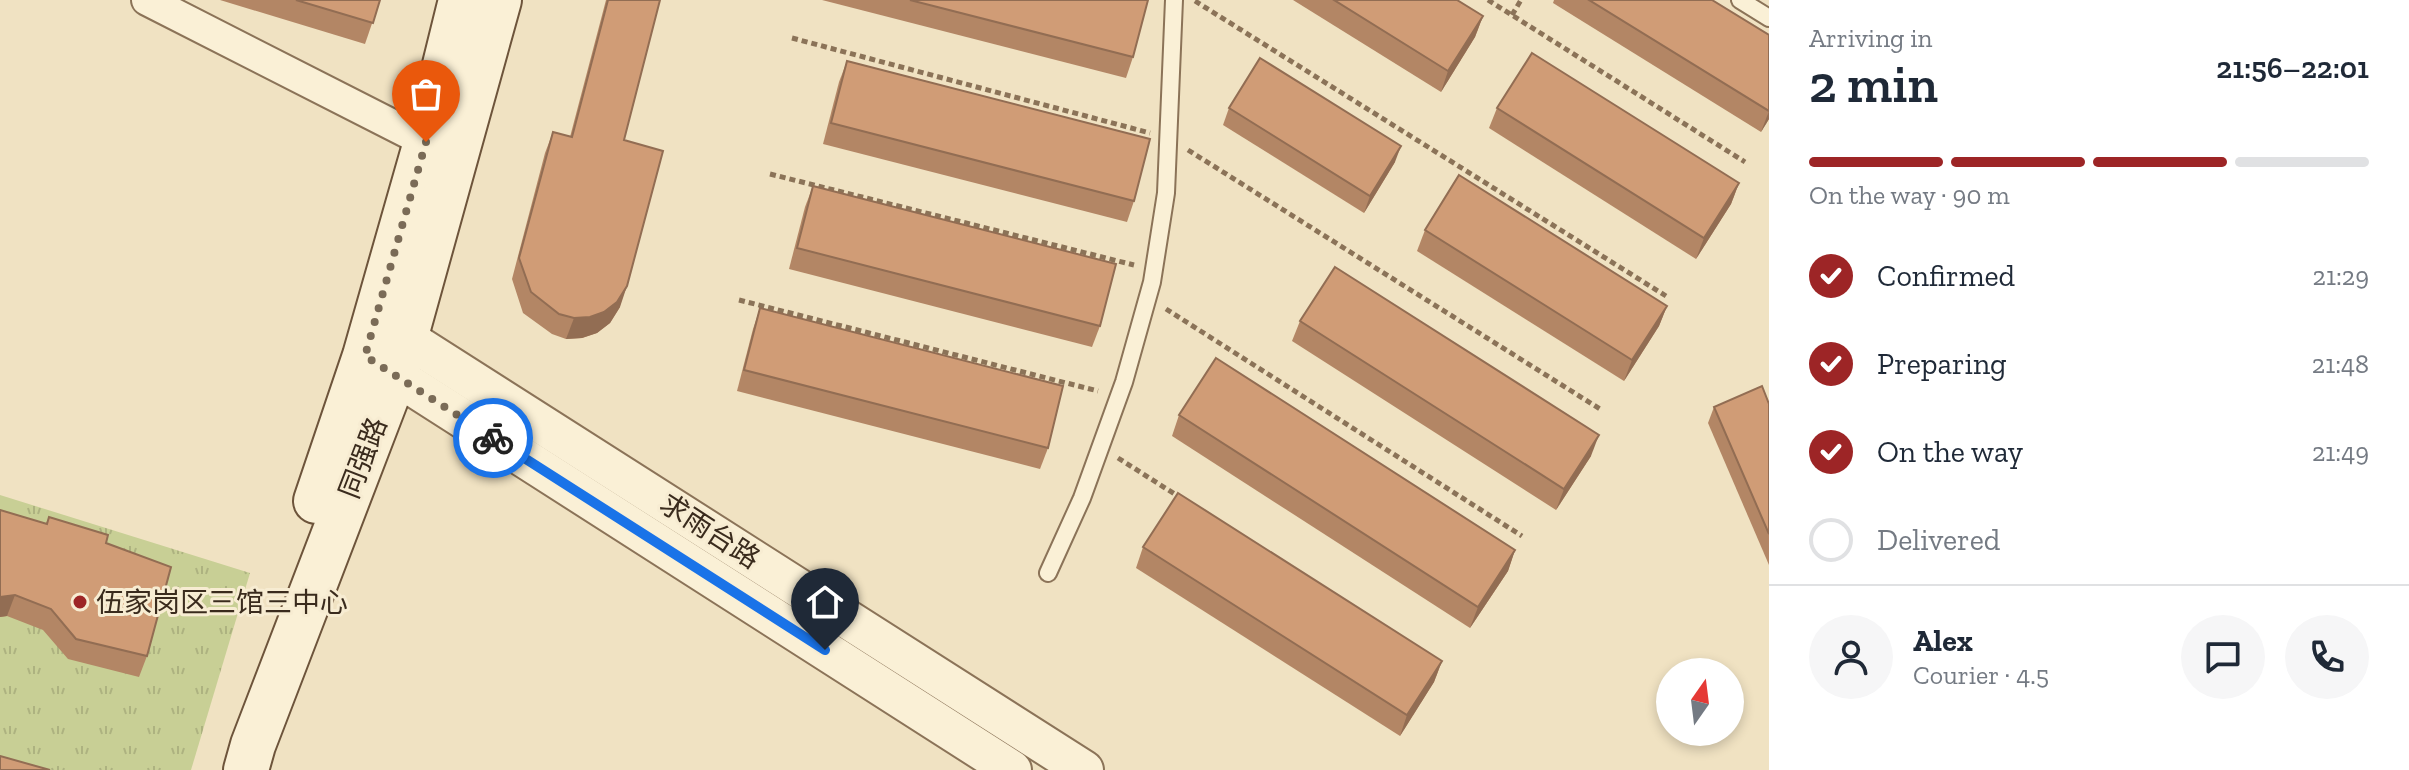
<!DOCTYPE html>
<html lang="en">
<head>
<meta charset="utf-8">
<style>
	:root { --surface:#fff; --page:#f6f6f7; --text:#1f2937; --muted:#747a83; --line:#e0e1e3; --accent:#9d2526 }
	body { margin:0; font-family:"Zilla Slab","Noto Sans SC",serif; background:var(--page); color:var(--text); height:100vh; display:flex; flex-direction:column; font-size:30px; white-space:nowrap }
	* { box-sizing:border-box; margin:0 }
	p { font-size:26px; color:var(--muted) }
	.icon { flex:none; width:44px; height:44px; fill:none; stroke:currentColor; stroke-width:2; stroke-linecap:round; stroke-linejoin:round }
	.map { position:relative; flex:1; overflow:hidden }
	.side { display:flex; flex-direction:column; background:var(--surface); width:640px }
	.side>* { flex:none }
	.needle { width:52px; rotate:14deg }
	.fabs { position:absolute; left:1656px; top:658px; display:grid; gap:16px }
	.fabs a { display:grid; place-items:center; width:88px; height:88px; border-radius:50%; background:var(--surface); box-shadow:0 4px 12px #0003; font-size:40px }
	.pin { position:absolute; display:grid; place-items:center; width:68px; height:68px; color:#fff; margin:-82px -34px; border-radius:50% 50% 50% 0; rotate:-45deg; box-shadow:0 0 8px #0007 }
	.pin .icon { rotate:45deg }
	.courier { position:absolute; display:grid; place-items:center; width:80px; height:80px; margin:-40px; border:6px solid #1a73e8; border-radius:50%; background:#fff; color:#222; box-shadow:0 2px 10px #0007 }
	.headline em { font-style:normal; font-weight:600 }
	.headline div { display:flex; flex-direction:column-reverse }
	.headline { display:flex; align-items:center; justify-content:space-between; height:136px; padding:0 40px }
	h1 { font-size:52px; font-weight:600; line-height:60px }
	.bar { display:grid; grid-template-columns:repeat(4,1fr); gap:12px 8px; align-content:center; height:96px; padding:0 40px }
	.bar i { height:10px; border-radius:6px; background:var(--line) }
	.bar .active { background:var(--accent) }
	.bar p { grid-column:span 4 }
	.line { display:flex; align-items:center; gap:20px; padding:0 40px; border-top:2px solid var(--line) }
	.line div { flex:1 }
	.round { display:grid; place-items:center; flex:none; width:84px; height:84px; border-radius:42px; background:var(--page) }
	ol { padding:0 40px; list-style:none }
	li { display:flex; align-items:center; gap:24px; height:88px }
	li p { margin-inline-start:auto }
	li .icon { padding:8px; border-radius:50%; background:var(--accent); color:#fff; stroke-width:4 }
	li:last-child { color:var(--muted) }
	li i { width:44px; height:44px; border:4px solid var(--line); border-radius:50% }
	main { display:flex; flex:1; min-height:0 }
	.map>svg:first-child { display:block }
	.park { fill:url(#park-tufts) }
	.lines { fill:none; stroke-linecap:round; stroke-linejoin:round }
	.service-casing { stroke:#8b7358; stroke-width:20 }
	.minor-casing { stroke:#8b7358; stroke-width:34 }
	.tertiary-casing { stroke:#8b7358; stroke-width:42 }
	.secondary-casing { stroke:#6d543b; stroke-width:48 }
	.path { stroke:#8b7358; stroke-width:5; stroke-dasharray:6 4; stroke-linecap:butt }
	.service { stroke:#faf0d6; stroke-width:16 }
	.minor { stroke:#faf0d6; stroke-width:30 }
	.tertiary { stroke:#faf0d6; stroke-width:38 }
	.secondary { stroke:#faf0d6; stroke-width:44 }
	.wall { fill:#b38665 }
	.shaded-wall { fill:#926d53 }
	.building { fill:#d09c76; stroke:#926d53; stroke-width:2 }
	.done { stroke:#7a6b57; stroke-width:8; stroke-dasharray:0 14.4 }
	.route { stroke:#1a73e8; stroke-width:10 }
	.poi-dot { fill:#9d2526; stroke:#f7ecd2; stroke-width:3 }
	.labels { text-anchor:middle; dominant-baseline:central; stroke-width:6; stroke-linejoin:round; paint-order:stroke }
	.street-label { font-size:28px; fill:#3a2b1d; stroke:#f7ecd2 }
	.poi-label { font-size:28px; fill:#3a2b1d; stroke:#f7ecd2; text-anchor:start }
</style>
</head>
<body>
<main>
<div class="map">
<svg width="1769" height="770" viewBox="0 0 1769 770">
	<defs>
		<pattern id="park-tufts" width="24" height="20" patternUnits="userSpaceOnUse" patternTransform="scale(2)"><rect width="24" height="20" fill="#c8cf95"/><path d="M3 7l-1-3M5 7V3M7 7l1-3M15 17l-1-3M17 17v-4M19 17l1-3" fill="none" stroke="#adb280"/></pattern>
	</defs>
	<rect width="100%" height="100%" fill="#f0e2c2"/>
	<polygon class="park" points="0,495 250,573 191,770 0,770"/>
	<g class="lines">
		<defs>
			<g id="service">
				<polyline points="1740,0 1769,18"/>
				<polyline points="1048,573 1082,498 1124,382 1152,282 1166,193 1174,0"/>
			</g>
			<polyline id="minor" points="147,0 426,142"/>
			<g id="tertiary">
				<polyline points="381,322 1084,770"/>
				<polyline points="371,360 1012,770"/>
			</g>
			<g id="secondary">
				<polyline points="316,501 365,356 426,142 461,0"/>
				<polyline points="246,770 253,745 395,375 499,0"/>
			</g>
		</defs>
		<use href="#service" class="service-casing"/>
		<use href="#minor" class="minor-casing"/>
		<use href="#tertiary" class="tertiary-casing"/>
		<use href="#secondary" class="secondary-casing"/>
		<g class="path">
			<polyline points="1488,0 1745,162"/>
			<polyline points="1195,1 1666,296"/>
			<polyline points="1512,15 1521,0"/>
			<polyline points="792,38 1150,133"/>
			<polyline points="1188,150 1600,409"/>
			<polyline points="770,174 1134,265"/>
			<polyline points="739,300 1098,391"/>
			<polyline points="1166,309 1522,536"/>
			<polyline points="1118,458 1181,498"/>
		</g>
		<use href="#service" class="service"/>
		<use href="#minor" class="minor"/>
		<use href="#tertiary" class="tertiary"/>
		<use href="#secondary" class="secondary"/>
	</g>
	<g class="wall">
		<polygon points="220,0 380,0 365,44"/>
		<polygon points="606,0 660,0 624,140 620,307 610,323 597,333 582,338 566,339 552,334 523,313 512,279 545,153 553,132 570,137"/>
		<polygon points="822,0 1148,0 1133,57 1126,78"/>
		<polygon points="1293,0 1457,0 1483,16 1475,37 1441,92"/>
		<polygon points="1554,0 1712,0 1769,35 1769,119 1761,132 1553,3"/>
		<polygon points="847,61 1134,201 1127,222 823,144 839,82"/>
		<polygon points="1229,108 1395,162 1364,213 1223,125"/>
		<polygon points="1497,108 1739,183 1731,204 1696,259 1489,128"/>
		<polygon points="813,186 1100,326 1092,347 789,269 805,207"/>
		<polygon points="1425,230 1667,306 1659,326 1624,381 1417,251"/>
		<polygon points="760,308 1048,448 1040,469 737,391 753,329"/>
		<polygon points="1300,321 1591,456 1556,510 1292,341"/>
		<polygon points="1769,404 1769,565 1708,423 1714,407"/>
		<polygon points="1179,415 1515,550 1508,571 1470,628 1172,436"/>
		<polygon points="49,517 106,543 147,656 139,677 68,659 43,630 7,616 0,617"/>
		<polygon points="1143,547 1442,661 1434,682 1400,736 1136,568"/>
	</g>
	<g class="shaded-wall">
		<polygon points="1483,16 1475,37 1441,92 1448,71"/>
		<polygon points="1769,111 1769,119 1761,132"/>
		<polygon points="1401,146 1395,162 1364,213 1370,196"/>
		<polygon points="1739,183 1731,204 1696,259 1704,238"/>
		<polygon points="627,286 620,307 610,323 597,333 582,338 566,339 574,318"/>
		<polygon points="1667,306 1659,326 1624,381 1632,360"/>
		<polygon points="1599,435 1591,456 1556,510 1564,489"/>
		<polygon points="1515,550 1508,571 1470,628 1478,607"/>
		<polygon points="15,595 7,616 0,617 0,597"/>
		<polygon points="1442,661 1434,682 1400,736 1407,715"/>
	</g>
	<g class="building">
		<polygon points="296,0 380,0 373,23"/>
		<polygon points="608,0 660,0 624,140 663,151 627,286 617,302 604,312 590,317 574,318 559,314 531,292 519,258 553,132 572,137"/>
		<polygon points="910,0 1148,0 1133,57"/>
		<polygon points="1334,0 1457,0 1483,16 1448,71"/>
		<polygon points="1589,0 1712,0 1769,35 1769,111"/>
		<polygon points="1532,53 1739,183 1704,238 1497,108"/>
		<polygon points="1260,58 1401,146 1370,196 1229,108"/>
		<polygon points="847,61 1150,139 1134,201 831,123"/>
		<polygon points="1459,175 1667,306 1632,360 1425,230"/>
		<polygon points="813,186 1116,264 1100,326 797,248"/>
		<polygon points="1335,267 1599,435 1564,489 1300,321"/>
		<polygon points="760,308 1063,386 1048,448 744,370"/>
		<polygon points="1216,358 1515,550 1478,607 1179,415"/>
		<polygon points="1762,386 1769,404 1769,534 1714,407"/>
		<polygon points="1178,493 1442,661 1407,715 1143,547"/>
		<polygon points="0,510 47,524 49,517 108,535 106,543 171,567 147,656 76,639 51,609 15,595 0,597"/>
		<polygon points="0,756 50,770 0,770"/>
	</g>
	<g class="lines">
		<polyline class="done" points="426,142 365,356 493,438"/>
		<polyline class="route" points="493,438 825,650"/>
	</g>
	<circle class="poi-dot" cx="80" cy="602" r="8"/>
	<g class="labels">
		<g class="street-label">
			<text transform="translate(363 458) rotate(-69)">同强路</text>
			<text transform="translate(710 531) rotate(33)">求雨台路</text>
		</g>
		<g class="poi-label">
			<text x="96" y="602">伍家岗区三馆三中心</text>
		</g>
	</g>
</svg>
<div class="fabs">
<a><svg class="needle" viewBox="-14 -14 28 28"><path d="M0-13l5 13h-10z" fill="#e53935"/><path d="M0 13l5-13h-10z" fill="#747a83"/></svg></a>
</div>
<div class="pin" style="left:426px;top:142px;background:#ea580c"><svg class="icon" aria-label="bag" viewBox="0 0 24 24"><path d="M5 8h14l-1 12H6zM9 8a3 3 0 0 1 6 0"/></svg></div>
<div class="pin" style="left:825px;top:650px;background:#1f2937"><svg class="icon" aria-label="home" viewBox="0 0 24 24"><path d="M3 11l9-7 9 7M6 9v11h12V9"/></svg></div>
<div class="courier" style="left:493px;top:438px"><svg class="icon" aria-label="bike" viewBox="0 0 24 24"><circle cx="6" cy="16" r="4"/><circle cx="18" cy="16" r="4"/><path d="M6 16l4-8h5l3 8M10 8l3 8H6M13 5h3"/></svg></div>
</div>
<section class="side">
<div class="headline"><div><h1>2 min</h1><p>Arriving in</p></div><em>21:56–22:01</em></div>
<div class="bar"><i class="active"></i><i class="active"></i><i class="active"></i><i></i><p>On the way · 90 m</p></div>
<ol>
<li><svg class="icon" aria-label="check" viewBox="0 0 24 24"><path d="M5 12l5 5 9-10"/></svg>Confirmed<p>21:29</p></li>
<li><svg class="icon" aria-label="check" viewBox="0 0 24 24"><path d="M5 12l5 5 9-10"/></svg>Preparing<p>21:48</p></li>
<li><svg class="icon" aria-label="check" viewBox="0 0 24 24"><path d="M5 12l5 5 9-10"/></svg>On the way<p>21:49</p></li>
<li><i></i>Delivered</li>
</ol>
<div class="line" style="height:144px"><a class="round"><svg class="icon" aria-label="person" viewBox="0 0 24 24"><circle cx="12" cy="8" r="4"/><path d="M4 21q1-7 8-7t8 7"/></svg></a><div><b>Alex</b><p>Courier · 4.5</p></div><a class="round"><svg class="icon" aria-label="chat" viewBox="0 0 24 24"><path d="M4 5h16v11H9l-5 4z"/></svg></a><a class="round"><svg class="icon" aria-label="phone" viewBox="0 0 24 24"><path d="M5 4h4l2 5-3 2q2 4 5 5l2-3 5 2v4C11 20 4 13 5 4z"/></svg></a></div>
</section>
</main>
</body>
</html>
